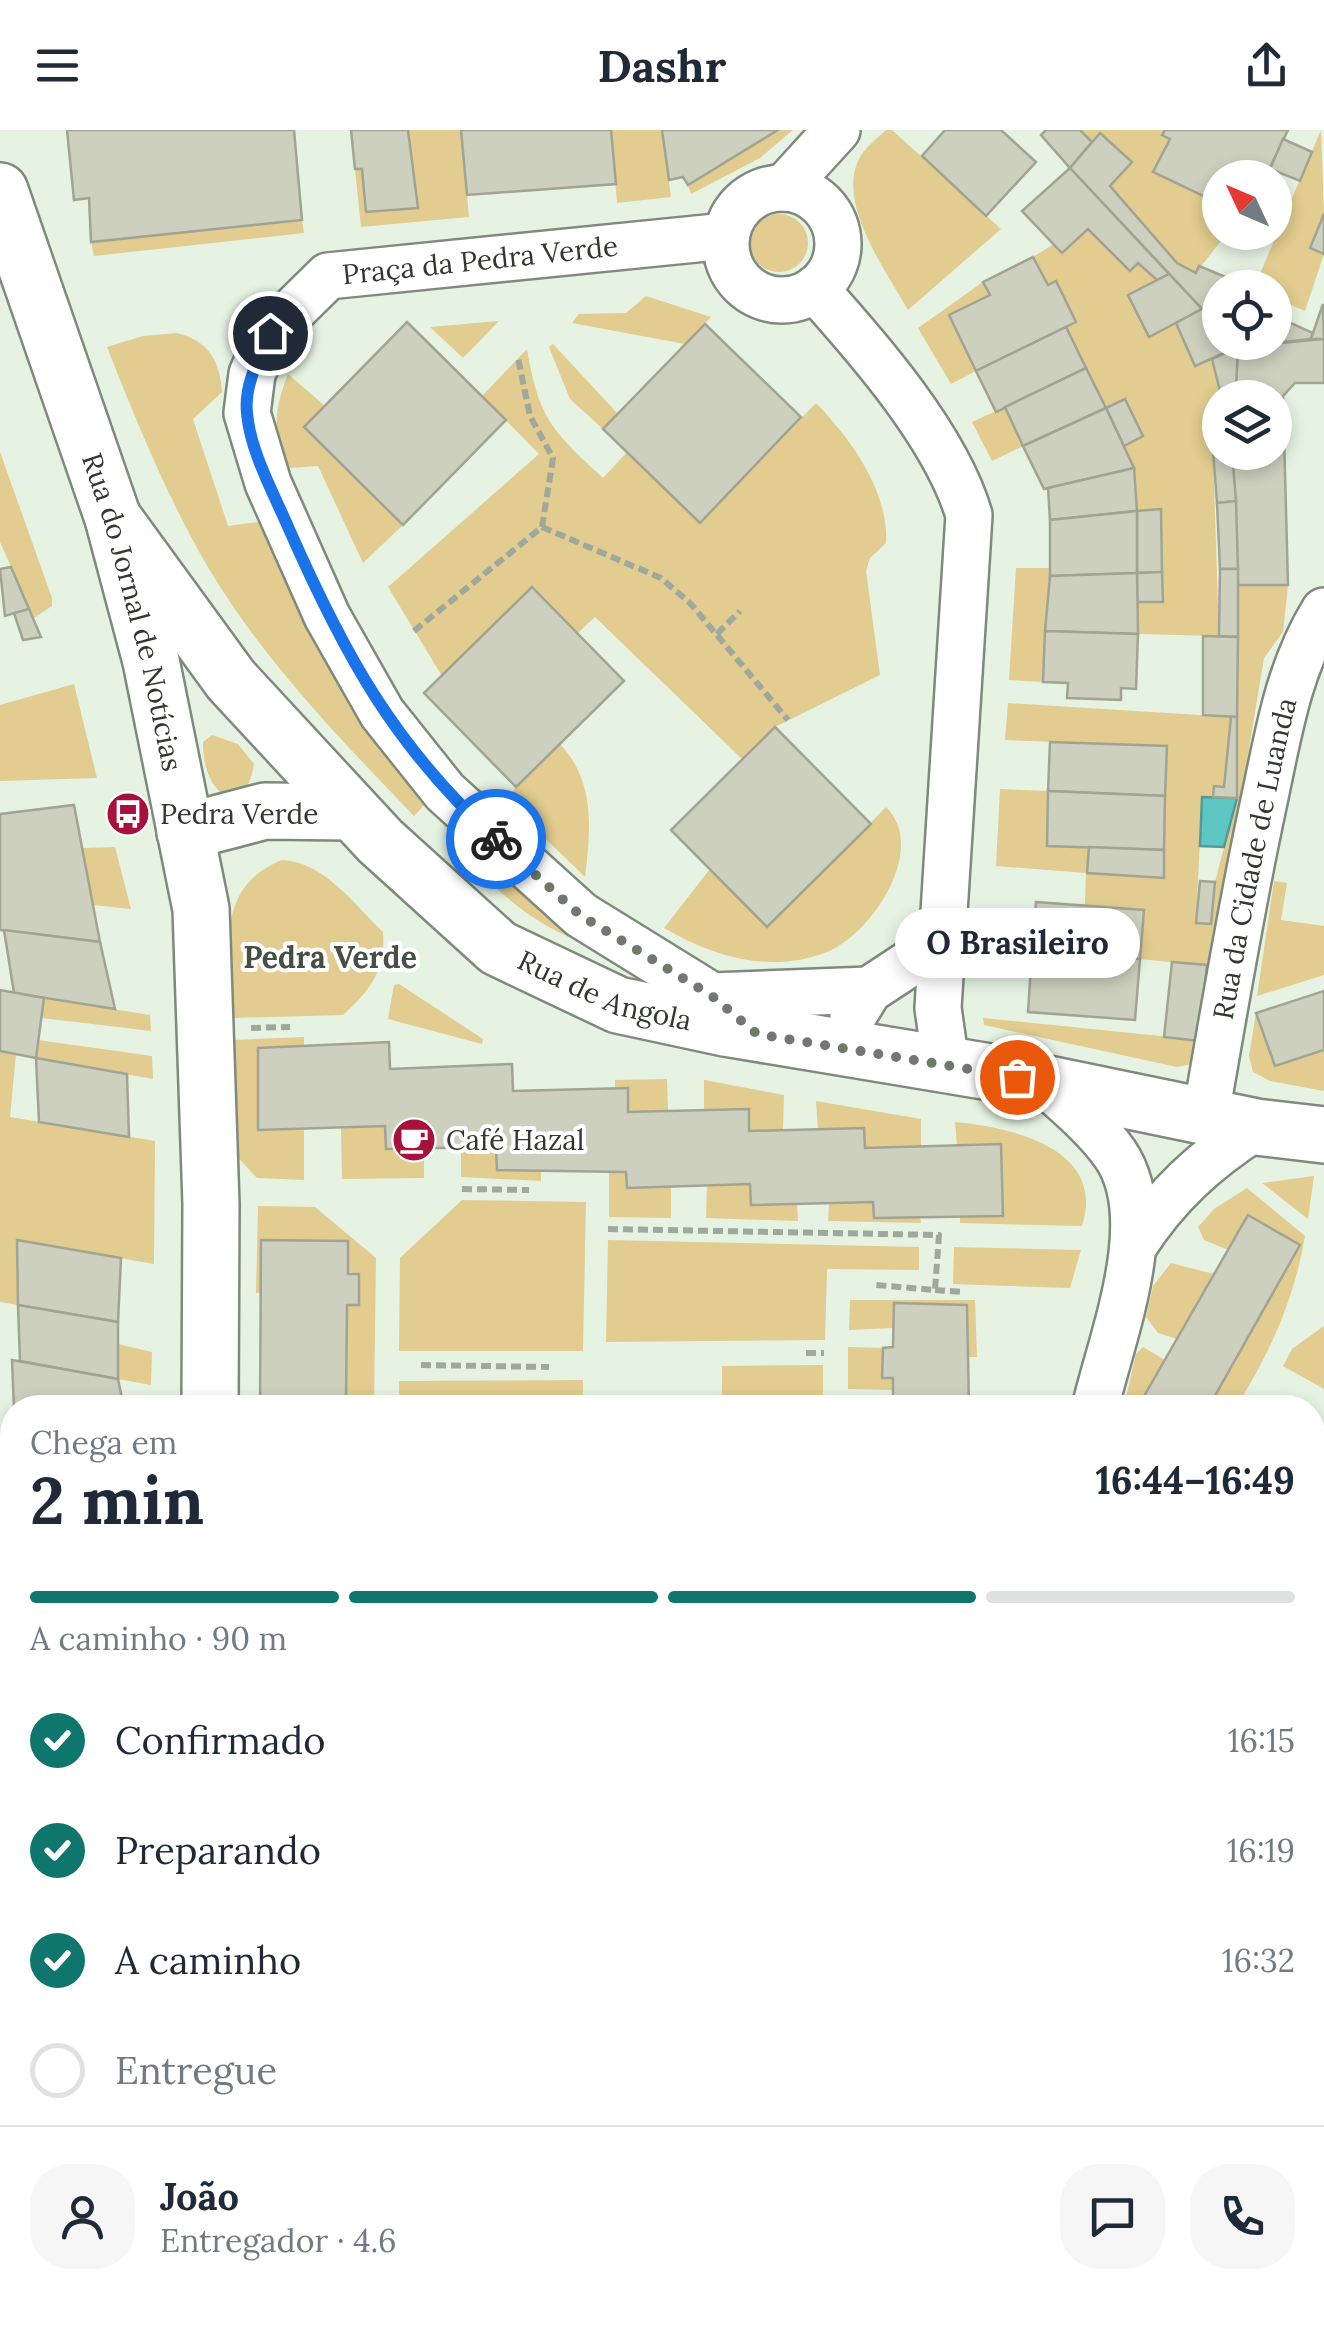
<!DOCTYPE html>
<html lang="pt">
<head>
<meta charset="utf-8">
<style>
	:root { --surface:#fff; --page:#f6f6f7; --text:#1f2937; --muted:#747a83; --line:#e0e1e3; --accent:#0f766e }
	body { margin:0; font-family:Lora,serif; background:var(--page); color:var(--text); height:100vh; display:flex; flex-direction:column; font-size:38px; white-space:nowrap }
	* { box-sizing:border-box; margin:0 }
	p { font-size:32px; color:var(--muted) }
	.icon { flex:none; width:55px; height:55px; fill:none; stroke:currentColor; stroke-width:2; stroke-linecap:round; stroke-linejoin:round }
	.map { position:relative; flex:1; overflow:hidden }
	.panel { position:absolute; left:0px; top:1265px; width:1325px; height:932px; display:flex; flex-direction:column; background:var(--surface); border-radius:40px 40px 0 0; box-shadow:0 5px 15px #0003 }
	.panel>* { flex:none }
	.needle { width:65px; rotate:314deg }
	.buttons { position:absolute; left:1202px; top:30px; display:grid; gap:20px }
	.buttons a { display:grid; place-items:center; width:90px; height:90px; border-radius:50%; background:var(--surface); box-shadow:0 5px 15px #0003; font-size:50px }
	.pin { position:absolute; display:grid; place-items:center; width:85px; height:85px; color:#fff; margin:-42px; border:5px solid #fff; border-radius:50%; box-shadow:0 2px 10px #0007 }
	.courier { position:absolute; display:grid; place-items:center; width:100px; height:100px; margin:-50px; border:8px solid #1a73e8; border-radius:50%; background:#fff; color:#222; box-shadow:0 2px 12px #0007 }
	.bubble { position:absolute; height:70px; border-radius:35px; background:var(--surface); box-shadow:0 5px 15px #0003; font-size:32px; font-weight:700; line-height:70px; text-align:center }
	.overview em { font-style:normal; font-weight:700 }
	.overview div { display:flex; flex-direction:column-reverse }
	.overview { display:flex; align-items:center; justify-content:space-between; height:170px; padding:0 30px }
	h1 { font-size:65px; font-weight:700; line-height:75px }
	.bar { display:grid; grid-template-columns:repeat(4,1fr); gap:15px 10px; align-content:center; height:120px; padding:0 30px }
	.bar i { height:12px; border-radius:8px; background:var(--line) }
	.bar .selected { background:var(--accent) }
	.bar p { grid-column:span 4 }
	.line { display:flex; align-items:center; gap:25px; padding:0 30px; border-top:2px solid var(--line) }
	.line div { flex:1 }
	.round { display:grid; place-items:center; flex:none; width:105px; height:105px; border-radius:40px; background:var(--page) }
	ol { padding:0 30px; list-style:none }
	li { display:flex; align-items:center; gap:30px; height:110px }
	li p { margin-inline-start:auto }
	li .icon { padding:10px; border-radius:50%; background:var(--accent); color:#fff; stroke-width:4 }
	li:last-child { color:var(--muted) }
	li i { width:55px; height:55px; border:5px solid var(--line); border-radius:50% }
	header { display:flex; justify-content:space-between; align-items:center; height:130px; padding:0 30px; background:var(--surface); font-size:45px; font-weight:700 }
	.map>svg:first-child { display:block }
	.green { fill:#e2cc8f }
	.water { fill:#5dc6c2; stroke:#509b96; stroke-width:2.5 }
	.building { fill:#cdd0be; stroke:#a1a493; stroke-width:2.5 }
	.lines { fill:none; stroke-linecap:round; stroke-linejoin:round }
	.minor-casing { stroke:#7e8a7c; stroke-width:50 }
	.tertiary-casing { stroke:#7e8a7c; stroke-width:60 }
	.path { stroke:#9ea89c; stroke-width:6; stroke-dasharray:10 5; stroke-linecap:butt }
	.minor { stroke:#fff; stroke-width:45 }
	.tertiary { stroke:#fff; stroke-width:55 }
	.done { stroke:#71796f; stroke-width:10; stroke-dasharray:0 18 }
	.route { stroke:#1a73e8; stroke-width:12 }
	.labels { text-anchor:middle; dominant-baseline:central; stroke-width:8; stroke-linejoin:round; paint-order:stroke }
	.street-label { font-size:28px; fill:#323731; stroke:#fff }
	.poi-label { font-size:28px; fill:#323731; stroke:#fff; text-anchor:start }
	.neighbourhood-label { font-size:30px; font-weight:bold; fill:#454f43; stroke:#fff }
</style>
</head>
<body>
<header><svg class="icon" aria-label="menu" viewBox="0 0 24 24"><path d="M4 6h16M4 12h16M4 18h16"/></svg>Dashr<svg class="icon" aria-label="share" viewBox="0 0 24 24"><path d="M12 15V3M7 8l5-5 5 5M5 13v7h14v-7"/></svg></header>
<div class="map">
<svg width="1324" height="2197" viewBox="0 0 1324 2197">
	<rect width="100%" height="100%" fill="#e6f3e3"/>
	<g class="green">
		<polygon points="408,0 461,0 469,87 361,97 355,39 362,39 366,82 418,77"/>
		<polygon points="611,0 662,0 671,67 617,73"/>
		<polygon points="778,0 793,0 760,28 691,64 688,55"/>
		<path d="M886 0H892L1001 99 908 180C887 142 836 74 859 29 864 18 878 8 886 0Z"/>
		<polygon points="1080,0 1165,0 1163,5 1170,9 1153,42 1220,74 1220,102 1227,103 1196,143 1177,133 1110,56 1131,32 1100,4 1092,12"/>
		<polygon points="1321,0 1324,84 1310,118 1324,124 1305,181 1275,168 1275,158 1254,158"/>
		<circle cx="779" cy="113" r="29"/>
		<polygon points="302,90 304,103 94,126 91,112"/>
		<polygon points="1088,99 1130,140 1138,133 1157,150 1129,166 1148,206 1176,193 1195,236 1212,229 1221,265 1215,268 1214,298 1220,297 1220,319 1213,321 1219,506 1138,504 1137,472 1163,471 1161,379 1137,381 1134,338 1124,316 1143,305 1125,269 1106,278 1066,197 1076,192 1056,151 1048,155 1033,127 1054,114 1062,123"/>
		<polygon points="983,152 990,165 949,185 976,241 951,254 918,198"/>
		<polygon points="646,166 711,187 685,214 572,193 579,184 626,183"/>
		<polygon points="499,191 463,228 430,197"/>
		<path d="M177 203C209 211 220 231 222 262L193 289 228 396 266 391 429 670 414 686C340 609 264 531 209 439 168 369 137 293 107 217L143 206Z"/>
		<polygon points="553,214 618,284 603,299 570,269 549,217"/>
		<path d="M527 219C539 290 552 300 603 348L627 322 700 393 816 273C850 308 889 361 886 413L870 428 866 441 880 545 775 597 742 629 595 487 578 503 532 457 442 546 388 457 539 324 482 266Z"/>
		<path d="M288 244 325 276 403 395 363 433 318 336 289 338C270 308 275 276 288 244Z"/>
		<polygon points="1005,277 1023,316 992,331 972,292"/>
		<polygon points="0,322 52,468 52,476 34,488 0,412"/>
		<polygon points="1016,438 1050,438 1043,552 1009,550"/>
		<polygon points="1238,455 1288,455 1283,502 1264,528 1197,933 1177,937 984,895 983,888 1200,910 1207,836 1140,829 1143,780 1085,775 1086,743 996,736 1000,659 1048,661 1048,716 1089,717 1088,743 1163,748 1167,616 1005,610 1008,573 1231,587 1224,657 1215,656 1213,667 1202,668 1196,792 1211,794 1215,752 1237,668"/>
		<polygon points="74,554 97,648 0,651 0,575"/>
		<path d="M212 605 238 614 254 634C245 692 202 666 203 612Z"/>
		<path d="M560 614C595 651 591 699 585 747L505 669Z"/>
		<path d="M886 677C928 718 873 803 827 822 770 844 714 827 664 798L710 739 768 797Z"/>
		<path d="M459 704 544 780 604 818C539 804 496 759 449 714Z"/>
		<polygon points="115,717 131,779 93,775 82,718"/>
		<path d="M282 730C323 731 355 775 383 802 386 840 370 861 343 885L233 888C231 825 211 759 282 730Z"/>
		<polygon points="1274,751 1287,753 1281,790 1324,796 1324,845 1257,866"/>
		<polygon points="399,854 483,909 482,914 388,889 394,855"/>
		<polygon points="44,868 150,885 151,901 42,888"/>
		<polygon points="1256,883 1276,935 1324,920 1324,961 1270,951 1253,942 1249,926"/>
		<polygon points="304,907 304,916 258,918 258,1000 304,999 304,1050 257,1048 233,1022 233,910"/>
		<polygon points="38,910 152,926 153,949 36,928"/>
		<polygon points="0,921 16,924 10,987 155,1011 154,1134 17,1110 18,1175 0,1172"/>
		<polygon points="667,949 668,981 628,982 628,958 615,958 615,950"/>
		<polygon points="704,950 784,965 783,1000 749,1001 749,980 704,980"/>
		<polygon points="816,971 921,989 921,1016 865,1018 863,998 818,999"/>
		<path d="M955 992C1010 997 1107 1018 1082 1096L960 1093V1087L1003 1085 1000 1014 957 1015Z"/>
		<polygon points="385,996 386,1018 424,1018 424,1048 342,1049 341,997"/>
		<polygon points="496,1017 498,1040 541,1041 541,1051 461,1047 461,1018"/>
		<polygon points="626,1042 627,1058 671,1056 671,1088 609,1087 609,1043"/>
		<polygon points="1314,1046 1308,1089 1262,1053"/>
		<polygon points="750,1054 751,1075 797,1074 798,1091 706,1088 707,1055"/>
		<path d="M1247 1058 1305 1106C1294 1170 1270 1223 1236 1277H1208L1300 1115 1249 1085 1228 1120 1204 1110 1198 1097 1214 1079Z"/>
		<polygon points="462,1070 586,1072 583,1221 399,1221 400,1128"/>
		<polygon points="873,1072 874,1088 920,1087 921,1093 828,1091 829,1074"/>
		<polygon points="258,1076 315,1077 376,1128 374,1277 358,1277 346,1267 347,1175 359,1175 359,1145 261,1110 261,1163 256,1163"/>
		<polygon points="608,1110 919,1117 919,1140 827,1139 825,1210 606,1212"/>
		<polygon points="954,1117 1081,1120 1070,1158 953,1154"/>
		<polygon points="1171,1133 1214,1144 1177,1209 1158,1203 1146,1187 1153,1156"/>
		<polygon points="850,1170 975,1170 977,1227 968,1227 967,1175 895,1173 893,1198 849,1200"/>
		<polygon points="1324,1196 1324,1259 1283,1236 1292,1219"/>
		<polygon points="118,1214 152,1222 151,1255 118,1249"/>
		<polygon points="848,1217 883,1218 882,1247 893,1248 893,1260 848,1259"/>
		<polygon points="1143,1217 1165,1230 1160,1277 1130,1277 1125,1272 1136,1224"/>
		<polygon points="823,1235 823,1277 722,1277 722,1236"/>
		<polygon points="583,1250 583,1277 399,1277 399,1251"/>
		<polygon points="1312,1474 1324,1481 1324,1661 1313,1654"/>
		<polygon points="0,1551 12,1551 12,1660 0,1656"/>
		<polygon points="1313,1674 1324,1681 1324,1800 1313,1799"/>
		<polygon points="0,1714 12,1718 12,1828 0,1823"/>
		<polygon points="1312,1874 1324,1874 1324,2031 1313,2019"/>
		<polygon points="455,2185 558,2185 545,2197 466,2197"/>
	</g>
	<polygon class="water" points="1202,667 1237,668 1224,717 1200,716"/>
	<g class="building">
		<polygon points="67,0 294,0 302,90 91,112 89,68 74,70"/>
		<polygon points="351,0 408,0 418,78 366,82 362,39 355,39"/>
		<polygon points="461,0 611,0 616,54 467,65"/>
		<polygon points="662,0 778,0 688,55 683,47 669,50"/>
		<polygon points="945,0 1001,0 1036,32 986,86 922,26"/>
		<polygon points="1046,0 1080,0 1092,12 1070,38 1041,5"/>
		<polygon points="1165,0 1288,0 1265,48 1220,48 1220,74 1153,42 1170,9 1162,5"/>
		<polygon points="1100,3 1132,32 1110,56 1177,133 1196,143 1199,136 1252,158 1220,158 1220,198 1070,38"/>
		<polygon points="1283,9 1312,22 1300,51 1270,39"/>
		<polygon points="1070,38 1169,144 1157,150 1138,133 1130,141 1088,99 1062,123 1022,81"/>
		<polygon points="1324,84 1324,124 1310,118"/>
		<polygon points="1033,127 1048,155 1056,151 1076,192 976,241 949,185 990,165 983,152"/>
		<polygon points="1169,144 1202,179 1149,207 1128,165"/>
		<polygon points="1323,174 1324,209 1310,209 1313,203"/>
		<polygon points="1202,179 1220,198 1220,212 1238,217 1195,236 1176,193"/>
		<polygon points="1275,186 1313,203 1310,209 1238,217 1233,212 1275,212"/>
		<polygon points="407,192 506,290 403,395 304,297"/>
		<polygon points="705,194 801,287 700,393 603,299"/>
		<polygon points="1066,197 1086,238 996,282 976,241"/>
		<polygon points="1324,209 1324,253 1295,253 1283,266 1288,455 1238,455 1232,322 1275,322 1275,268 1235,268 1238,217"/>
		<polygon points="1238,217 1236,257 1221,265 1212,229"/>
		<polygon points="1086,238 1106,278 1023,316 1005,277"/>
		<polygon points="1236,257 1235,268 1220,268 1220,297 1213,298 1215,268"/>
		<polygon points="1125,269 1143,306 1124,316 1106,278"/>
		<polygon points="1106,278 1134,338 1044,359 1023,316"/>
		<polygon points="1220,319 1220,322 1232,322 1236,371 1217,373 1213,320"/>
		<polygon points="1134,338 1137,381 1050,390 1048,358"/>
		<polygon points="1236,371 1238,439 1220,439 1217,373"/>
		<polygon points="1161,379 1162,442 1137,443 1137,381"/>
		<polygon points="1137,381 1137,443 1050,446 1050,390"/>
		<polygon points="11,437 29,479 5,486 0,439"/>
		<polygon points="1220,439 1238,439 1238,507 1219,506"/>
		<polygon points="1162,442 1163,472 1137,472 1137,443"/>
		<polygon points="1137,443 1138,504 1045,501 1050,446"/>
		<polygon points="532,457 624,551 516,657 424,563"/>
		<polygon points="29,479 41,507 23,510 14,483"/>
		<polygon points="1045,501 1138,504 1136,559 1121,558 1121,570 1067,568 1068,553 1043,552"/>
		<polygon points="1203,506 1238,507 1237,587 1203,585"/>
		<polygon points="1231,587 1237,587 1237,668 1213,667 1214,656 1224,657"/>
		<polygon points="775,597 871,694 767,797 671,700"/>
		<polygon points="1050,612 1167,616 1165,666 1048,661"/>
		<polygon points="1048,661 1165,666 1164,720 1047,716"/>
		<polygon points="74,675 100,812 0,800 0,684"/>
		<polygon points="1089,717 1164,720 1164,748 1087,743"/>
		<polygon points="1200,751 1215,752 1211,794 1196,793"/>
		<polygon points="1036,772 1144,780 1140,829 1032,821"/>
		<polygon points="4,800 100,812 115,879 14,863"/>
		<polygon points="1032,821 1140,829 1135,890 1028,882"/>
		<polygon points="1172,832 1207,835 1200,911 1164,907"/>
		<polygon points="0,860 44,868 36,928 0,921"/>
		<polygon points="1324,861 1324,920 1275,936 1256,883"/>
		<polygon points="389,912 390,939 512,934 513,961 628,958 628,982 749,979 749,1001 864,998 865,1018 1001,1014 1003,1086 874,1088 873,1072 751,1075 750,1054 627,1058 626,1042 497,1040 496,1017 386,1019 385,996 258,1000 258,918"/>
		<polygon points="36,928 127,944 129,1007 39,992"/>
		<polygon points="1248,1085 1300,1115 1208,1278 1160,1278 1143,1268"/>
		<polygon points="17,1110 121,1128 118,1192 18,1175"/>
		<polygon points="261,1110 348,1111 348,1144 359,1144 359,1175 347,1175 346,1267 358,1266 358,1278 260,1278"/>
		<polygon points="894,1173 967,1175 969,1278 893,1278 893,1248 882,1248 883,1218 893,1217"/>
		<polygon points="18,1175 118,1192 118,1249 20,1231"/>
		<polygon points="12,1230 118,1249 124,1278 14,1278"/>
		<polygon points="0,1342 12,1344 9,1405 0,1413"/>
		<polygon points="0,1481 10,1482 8,1518 0,1518"/>
		<polygon points="0,1518 8,1518 7,1551 0,1551"/>
		<polygon points="0,1823 12,1828 12,1865 0,1862"/>
		<polygon points="8,1864 12,1865 12,1908 0,1905"/>
		<polygon points="12,1917 12,2007 0,2007 0,1974"/>
		<polygon points="0,1925 10,1927 0,1974"/>
		<polygon points="0,2055 12,2056 12,2082 0,2082"/>
		<polygon points="1312,2139 1324,2152 1324,2197 1262,2197 1251,2185 1312,2185"/>
		<rect x="32" y="2185" width="79" height="12"/>
		<polygon points="665,2185 779,2185 766,2197 652,2197"/>
		<polygon points="934,2185 943,2185 954,2197 920,2197"/>
		<polygon points="1037,2185 1147,2185 1158,2197 1048,2197"/>
		<polygon points="1147,2185 1251,2185 1262,2197 1158,2197"/>
	</g>
	<g class="lines">
		<defs>
			<g id="minor">
				<polyline points="784,58 837,0"/>
				<circle cx="782" cy="114" r="56"/>
				<polyline points="726,106 328,146 270,203 252,244 247,283 268,353 327,486 382,583 445,662 581,785 712,866 757,904"/>
				<path d="M815 159C869 219 946 307 969 385L938 878 946 935"/>
				<polyline points="712,866 869,860"/>
				<polyline points="853,886 869,860 942,812"/>
				<path d="M1045 953C1069 975 1096 997 1115 1024 1160 1089 1112 1206 1095 1278"/>
				<path id="s1" d="M1206 984C1224 881 1241 778 1263 676 1278 607 1287 541 1324 481"/>
				<path d="M1133 1117C1166 1065 1205 1030 1256 997"/>
				<polyline points="0,1678 12,1683"/>
				<polyline points="624,2197 637,2185"/>
				<polyline points="804,2197 818,2185"/>
			</g>
			<g id="tertiary">
				<path id="s2" d="M0 61 113 388 151 531 201 779 211 1074 210 1278"/>
				<path id="s3" d="M113 388 231 550 380 711 498 818 618 875 725 898 990 942 1256 997 1324 1005"/>
				<polyline points="185,702 265,681 351,682"/>
				<polyline points="1312,1829 1324,1830"/>
				<polyline points="227,2185 251,2196 292,2197"/>
				<polyline points="377,2197 386,2185"/>
			</g>
		</defs>
		<use href="#minor" class="minor-casing"/>
		<use href="#tertiary" class="tertiary-casing"/>
		<g class="path">
			<polyline points="542,397 661,448 691,474 788,590"/>
			<polyline points="414,501 542,397 553,328 530,286 518,228"/>
			<polyline points="717,504 740,481"/>
			<polyline points="251,898 290,897"/>
			<polyline points="462,1059 529,1060"/>
			<polyline points="608,1099 939,1105 935,1160 876,1155"/>
			<polyline points="935,1160 963,1162"/>
			<polyline points="806,1223 824,1223"/>
			<polyline points="421,1235 549,1237"/>
		</g>
		<use href="#minor" class="minor"/>
		<use href="#tertiary" class="tertiary"/>
	</g>
	<g class="lines">
		<polyline class="done" points="496,709 580,785 712,866 757,904 1017,947"/>
		<path class="route" d="M270 203C259 228 244 255 247 283 250 321 274 364 289 399 344 524 394 616 496 709"/>
	</g>
	<defs>
		<symbol id="bus-disc" viewBox="-11 -11 22 22"><circle r="9.5" fill="#a8113c" stroke="#fff"/><path d="M-5-6H5V4H4V6H2V4H-2V6H-4V4H-5ZM-3.5-4V0h7V-4ZM-3.5 1.2v1.5H-2V1.2ZM2 1.2v1.5H3.5V1.2Z" fill="#fff"/></symbol>
		<symbol id="cafe-disc" viewBox="-11 -11 22 22"><circle r="9.5" fill="#a8113c" stroke="#fff"/><path d="M-5.5-4.5H6V0H3Q3 3.5 0 3.5H-2.5Q-5.5 3.5-5.5 0ZM3-3.2v2h1.7v-2ZM-6 4.5H4V6H-6Z" fill="#fff"/></symbol>
	</defs>
	<g fill-rule="evenodd">
		<use href="#bus-disc" x="103" y="659" width="50" height="50"/>
		<use href="#cafe-disc" x="389" y="985" width="50" height="50"/>
	</g>
	<g class="labels">
		<g class="street-label">
			<text transform="translate(480 130) rotate(-6)">Praça da Pedra Verde</text>
			<text stroke="none"><textPath href="#s2" startOffset="442">Rua do Jornal de Notícias</textPath></text>
			<text stroke="none"><textPath href="#s1" startOffset="260">Rua da Cidade de Luanda</textPath></text>
			<text stroke="none"><textPath href="#s3" startOffset="695">Rua de Angola</textPath></text>
		</g>
		<g class="poi-label">
			<text x="160" y="684">Pedra Verde</text>
			<text x="446" y="1010">Café Hazal</text>
		</g>
		<g class="neighbourhood-label">
			<text x="330" y="827">Pedra Verde</text>
		</g>
	</g>
</svg>
<div class="buttons">
<a><svg class="needle" viewBox="-14 -14 28 28"><path d="M0-13l5 13h-10z" fill="#e53935"/><path d="M0 13l5-13h-10z" fill="#747a83"/></svg></a>
<a><svg class="icon" aria-label="locate" viewBox="0 0 24 24"><circle cx="12" cy="12" r="6"/><path d="M12 2v4M12 18v4M2 12h4M18 12h4"/></svg></a>
<a><svg class="icon" aria-label="layers" viewBox="0 0 24 24"><path d="M12 4l9 5-9 5-9-5zM3 14l9 5 9-5"/></svg></a>
</div>
<div class="pin" style="left:1017px;top:947px;background:#ea580c"><svg class="icon" aria-label="bag" viewBox="0 0 24 24"><path d="M5 8h14l-1 12H6zM9 8a3 3 0 0 1 6 0"/></svg></div>
<div class="pin" style="left:270px;top:203px;background:#1f2937"><svg class="icon" aria-label="home" viewBox="0 0 24 24"><path d="M3 11l9-7 9 7M6 9v11h12V9"/></svg></div>
<div class="courier" style="left:496px;top:709px"><svg class="icon" aria-label="bike" viewBox="0 0 24 24"><circle cx="6" cy="16" r="4"/><circle cx="18" cy="16" r="4"/><path d="M6 16l4-8h5l3 8M10 8l3 8H6M13 5h3"/></svg></div>
<div class="bubble" style="left:895px;top:778px;width:245px">O Brasileiro</div>
<section class="panel">
<div class="overview"><div><h1>2 min</h1><p>Chega em</p></div><em>16:44–16:49</em></div>
<div class="bar"><i class="selected"></i><i class="selected"></i><i class="selected"></i><i></i><p>A caminho · 90 m</p></div>
<ol>
<li><svg class="icon" aria-label="check" viewBox="0 0 24 24"><path d="M5 12l5 5 9-10"/></svg>Confirmado<p>16:15</p></li>
<li><svg class="icon" aria-label="check" viewBox="0 0 24 24"><path d="M5 12l5 5 9-10"/></svg>Preparando<p>16:19</p></li>
<li><svg class="icon" aria-label="check" viewBox="0 0 24 24"><path d="M5 12l5 5 9-10"/></svg>A caminho<p>16:32</p></li>
<li><i></i>Entregue</li>
</ol>
<div class="line" style="height:180px"><a class="round"><svg class="icon" aria-label="person" viewBox="0 0 24 24"><circle cx="12" cy="8" r="4"/><path d="M4 21q1-7 8-7t8 7"/></svg></a><div><b>João</b><p>Entregador · 4.6</p></div><a class="round"><svg class="icon" aria-label="chat" viewBox="0 0 24 24"><path d="M4 5h16v11H9l-5 4z"/></svg></a><a class="round"><svg class="icon" aria-label="phone" viewBox="0 0 24 24"><path d="M5 4h4l2 5-3 2q2 4 5 5l2-3 5 2v4C11 20 4 13 5 4z"/></svg></a></div>
</section>
</div>
</body>
</html>
